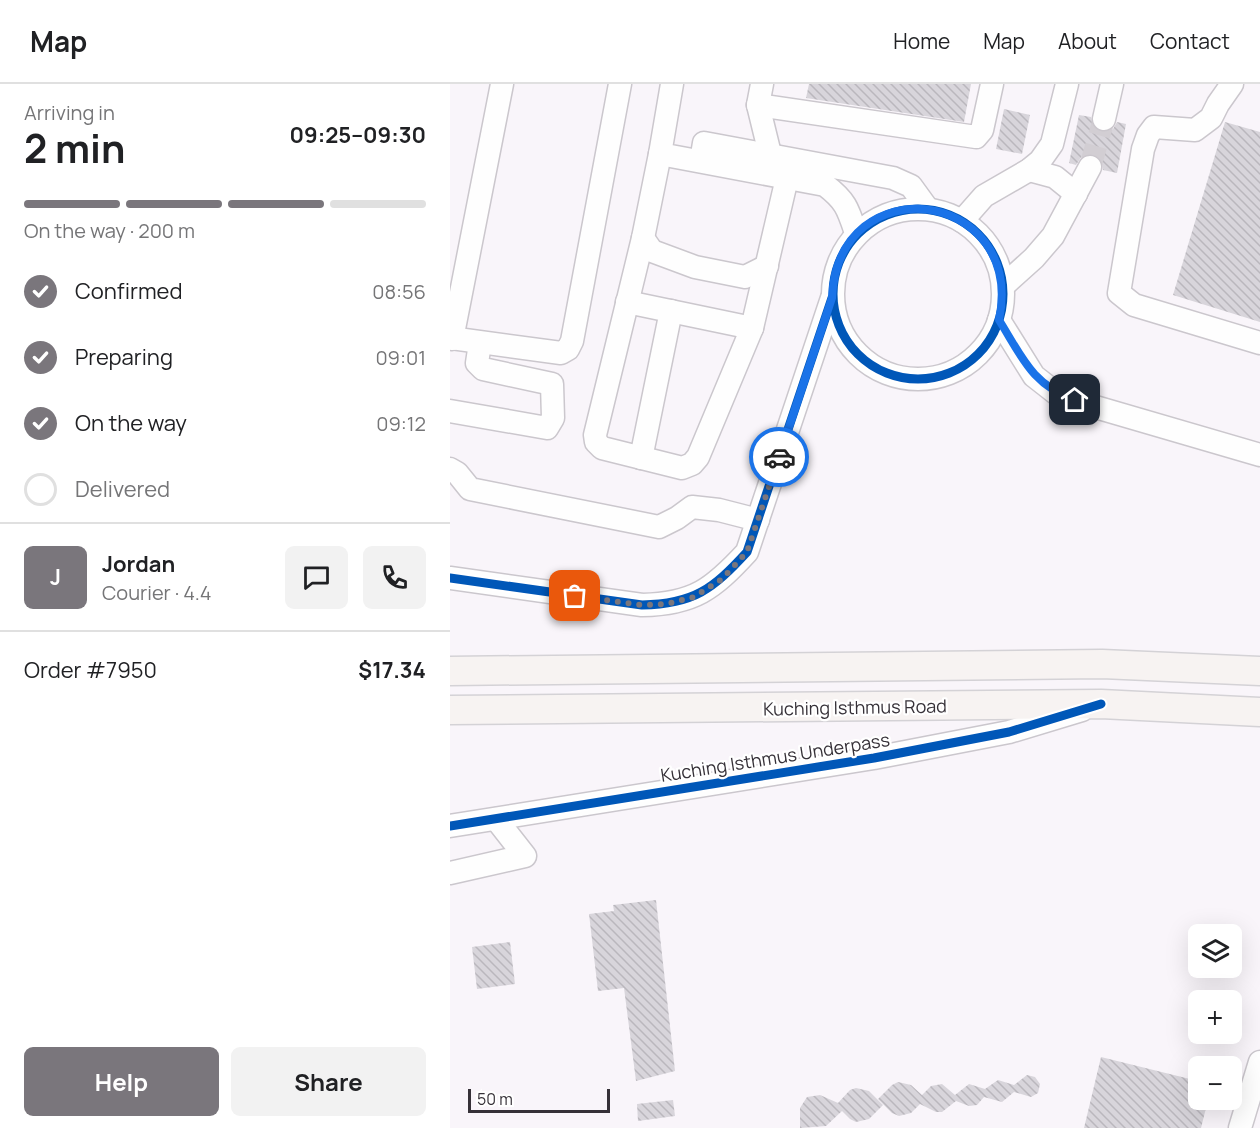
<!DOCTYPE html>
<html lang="en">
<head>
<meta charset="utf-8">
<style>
	:root { --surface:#fff; --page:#f2f2f2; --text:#202124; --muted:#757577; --line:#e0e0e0; --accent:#7a767c }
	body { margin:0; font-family:Manrope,sans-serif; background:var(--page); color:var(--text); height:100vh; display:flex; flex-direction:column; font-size:22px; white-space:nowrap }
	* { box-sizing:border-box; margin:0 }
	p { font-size:20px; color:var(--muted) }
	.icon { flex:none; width:33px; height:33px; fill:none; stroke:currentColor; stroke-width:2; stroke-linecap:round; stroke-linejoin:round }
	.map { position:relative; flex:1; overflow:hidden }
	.panel { display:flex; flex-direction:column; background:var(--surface); width:450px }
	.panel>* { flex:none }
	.fabs { position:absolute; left:738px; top:840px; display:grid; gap:12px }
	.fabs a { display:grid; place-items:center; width:54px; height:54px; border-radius:9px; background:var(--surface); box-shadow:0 6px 24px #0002; font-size:30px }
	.scale { position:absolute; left:18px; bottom:15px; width:142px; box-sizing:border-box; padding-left:6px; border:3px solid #363138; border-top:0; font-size:16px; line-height:21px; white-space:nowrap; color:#363138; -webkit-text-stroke:4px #fff; paint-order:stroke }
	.pin { position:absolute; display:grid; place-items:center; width:51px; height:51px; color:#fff; margin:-26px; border-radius:12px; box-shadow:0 3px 9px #0006 }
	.courier { position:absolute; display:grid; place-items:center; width:60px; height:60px; margin:-30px; border:4px solid #1a73e8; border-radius:50%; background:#fff; color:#222; box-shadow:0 2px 8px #0007 }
	.headline em { font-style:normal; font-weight:700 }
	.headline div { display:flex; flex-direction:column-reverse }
	.headline { display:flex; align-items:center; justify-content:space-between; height:102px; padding:0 24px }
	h1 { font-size:39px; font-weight:700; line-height:45px }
	.bar { display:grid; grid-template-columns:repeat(4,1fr); gap:9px 6px; align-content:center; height:72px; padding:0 24px }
	.bar i { height:8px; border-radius:4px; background:var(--line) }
	.bar .active { background:var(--accent) }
	.bar p { grid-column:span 4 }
	.line { display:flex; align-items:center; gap:15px; padding:0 24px; border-top:2px solid var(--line) }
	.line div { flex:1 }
	.round { display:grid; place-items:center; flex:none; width:63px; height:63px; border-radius:9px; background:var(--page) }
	ol { padding:0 24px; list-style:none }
	li { display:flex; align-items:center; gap:18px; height:66px }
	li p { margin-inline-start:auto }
	li .icon { padding:6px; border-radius:50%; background:var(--accent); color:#fff; stroke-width:4 }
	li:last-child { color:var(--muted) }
	li i { width:33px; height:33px; border:3px solid var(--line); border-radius:50% }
	.cta { display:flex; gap:12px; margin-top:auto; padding:12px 24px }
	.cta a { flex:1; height:69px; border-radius:9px; background:var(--accent); color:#fff; font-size:24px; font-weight:700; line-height:69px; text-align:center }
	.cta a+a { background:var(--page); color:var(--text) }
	header { display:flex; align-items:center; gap:36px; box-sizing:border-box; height:84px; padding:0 30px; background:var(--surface); border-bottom:2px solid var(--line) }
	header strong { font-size:28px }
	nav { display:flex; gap:33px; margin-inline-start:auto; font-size:21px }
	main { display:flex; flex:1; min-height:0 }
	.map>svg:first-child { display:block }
	.building { fill:url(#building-back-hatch) }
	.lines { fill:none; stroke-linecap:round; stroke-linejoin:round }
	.minor-tunnel { stroke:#d2ced3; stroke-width:22; stroke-dasharray:22 11; stroke-linecap:butt }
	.minor-casing { stroke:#cbc7cd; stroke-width:25 }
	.major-casing { stroke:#d4d2d6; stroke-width:31 }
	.minor { stroke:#fefefe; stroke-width:22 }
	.major { stroke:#f7f3f2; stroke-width:28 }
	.cycleway-casing { stroke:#fff; stroke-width:13 }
	.cycleway { stroke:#0057b8; stroke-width:9 }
	.done { stroke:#7a767c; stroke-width:6; stroke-dasharray:0 10.8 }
	.route { stroke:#1a73e8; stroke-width:8 }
	.labels { text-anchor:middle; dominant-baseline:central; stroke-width:4.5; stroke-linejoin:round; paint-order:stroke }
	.street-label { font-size:18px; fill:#363138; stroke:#fff }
</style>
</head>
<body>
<header>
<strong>Map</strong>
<nav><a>Home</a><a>Map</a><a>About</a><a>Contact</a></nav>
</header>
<main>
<section class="panel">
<div class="headline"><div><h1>2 min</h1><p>Arriving in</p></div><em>09:25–09:30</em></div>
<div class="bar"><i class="active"></i><i class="active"></i><i class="active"></i><i></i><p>On the way · 200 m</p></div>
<ol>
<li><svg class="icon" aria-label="check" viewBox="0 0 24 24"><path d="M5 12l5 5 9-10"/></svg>Confirmed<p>08:56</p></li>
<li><svg class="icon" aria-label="check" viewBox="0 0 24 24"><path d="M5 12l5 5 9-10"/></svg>Preparing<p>09:01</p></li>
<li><svg class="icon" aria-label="check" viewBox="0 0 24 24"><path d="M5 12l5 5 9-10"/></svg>On the way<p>09:12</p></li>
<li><i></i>Delivered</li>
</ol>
<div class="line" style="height:108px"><b class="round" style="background:var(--accent);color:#fff">J</b><div><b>Jordan</b><p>Courier · 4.4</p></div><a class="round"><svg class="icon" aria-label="chat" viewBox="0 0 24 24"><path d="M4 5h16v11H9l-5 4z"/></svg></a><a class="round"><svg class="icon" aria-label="phone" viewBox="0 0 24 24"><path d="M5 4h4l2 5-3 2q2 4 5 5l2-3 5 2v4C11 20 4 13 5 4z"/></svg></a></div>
<div class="line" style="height:78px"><div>Order #7950</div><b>$17.34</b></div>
<div class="cta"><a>Help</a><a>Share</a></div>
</section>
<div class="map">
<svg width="810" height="1044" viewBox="0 0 810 1044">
	<defs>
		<pattern id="building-back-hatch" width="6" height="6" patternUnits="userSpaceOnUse" patternTransform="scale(1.5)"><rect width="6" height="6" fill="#d8d5db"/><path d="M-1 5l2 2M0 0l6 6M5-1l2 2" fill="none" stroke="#bab7bd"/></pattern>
	</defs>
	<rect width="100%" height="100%" fill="#f9f5fa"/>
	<g class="building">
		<polygon points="359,0 521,0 514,38 356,14"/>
		<polygon points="554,25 580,31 572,70 546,65"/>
		<polygon points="629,31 641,33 644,44 652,48 659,48 663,45 667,38 676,40 667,89 653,86 651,75 646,71 640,70 632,72 626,81 619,79"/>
		<polygon points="775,38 810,48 810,238 723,211"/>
		<polygon points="206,816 225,987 186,997 174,904 148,907 139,830 164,827 163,821"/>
		<polygon points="60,858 65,900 27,905 22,863"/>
		<polygon points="651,973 748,997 748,1016 758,1016 751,1044 634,1044"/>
		<polygon points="577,991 585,993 590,1000 588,1009 581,1013 564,1008 552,1018 534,1013 527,1021 519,1022 506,1017 492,1028 486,1028 470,1020 461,1029 449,1032 442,1029 428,1015 442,1001 448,998 461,1001 472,1011 481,1002 492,1000 505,1011 519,1000 535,1005 548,996 564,1001"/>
		<polygon points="406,1004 419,1007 433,1021 419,1035 406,1038 400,1035 392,1027 376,1042 350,1044 350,1024 357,1013 370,1011 388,1019 400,1006"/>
		<polygon points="223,1016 225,1032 188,1037 187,1020"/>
	</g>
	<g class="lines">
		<polyline class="minor-tunnel" points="640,83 654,35"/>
		<defs>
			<g id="minor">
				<path d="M222 0 210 70 375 101C396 117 398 125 406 149"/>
				<polyline points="312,0 308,21 320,70"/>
				<polyline points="782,0 768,20 761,34 745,46 704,43 698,51 693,65 669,209 684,221 810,259"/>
				<polyline points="308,21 526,53 532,46 542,0"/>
				<polyline points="654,35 662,0"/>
				<polyline points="210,70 193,154 145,351 146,358 152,364 232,384 242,380 248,373 302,244 337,94"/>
				<polyline points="251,77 254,59 443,94 461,102 477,124"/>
				<polyline points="579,86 605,93 626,110"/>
				<circle cx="468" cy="210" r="85"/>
				<polyline points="512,137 534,112 579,86 590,77 602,60 617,0"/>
				<polyline points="193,154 202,167 245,183 295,193 317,182"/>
				<polyline points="553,202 584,174 603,152 640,83"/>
				<polyline points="177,218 302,244"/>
				<polyline points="549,236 584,292 607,310 642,322 810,371"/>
				<polyline points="0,254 111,269 118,265 122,257 170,0"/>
				<polyline points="2,255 52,0"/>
				<polyline points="0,327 97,344 103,334 102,300 33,285 27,279 30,259"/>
				<polyline points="191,374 221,227"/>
				<polyline points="0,385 7,389 20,405 209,443 227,434 242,423 269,426 308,436"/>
				<path d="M0 494 192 521C244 520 263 505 297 468L382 214"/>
				<polyline points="0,742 424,674 559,648 632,626"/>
				<polyline points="0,789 75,772 46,735"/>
				<polyline points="790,1044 810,978"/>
			</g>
			<g id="major">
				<polyline points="0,587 652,580 810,587"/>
				<polyline points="0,626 651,620 810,628"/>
			</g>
		</defs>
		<use href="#minor" class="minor-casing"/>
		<use href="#major" class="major-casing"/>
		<use href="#minor" class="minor"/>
		<use href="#major" class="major"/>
		<defs>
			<g id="cycleway">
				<circle cx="468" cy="210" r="85"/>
				<path d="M0 494 192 521C244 520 263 505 297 468L382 214"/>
				<polyline points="0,742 424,674 559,648 651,620"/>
			</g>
		</defs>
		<use href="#cycleway" class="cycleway-casing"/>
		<use href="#cycleway" class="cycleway"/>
	</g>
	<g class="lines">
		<polyline class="done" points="125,512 192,521 216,520 244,513 272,495 297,468 329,373"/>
		<path class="route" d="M329 373 382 214C388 80 576 105 549 236 572 273 582 301 625 316"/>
	</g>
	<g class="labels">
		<g class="street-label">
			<text transform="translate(405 623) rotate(-1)">Kuching Isthmus Road</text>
			<text transform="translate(325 673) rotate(-9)">Kuching Isthmus Underpass</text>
		</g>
	</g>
</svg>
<div class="fabs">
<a><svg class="icon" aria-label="layers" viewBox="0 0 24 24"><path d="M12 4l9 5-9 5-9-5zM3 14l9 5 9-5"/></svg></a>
<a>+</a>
<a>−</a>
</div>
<div class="scale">50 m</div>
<div class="pin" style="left:125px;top:512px;background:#ea580c"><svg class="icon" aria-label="bag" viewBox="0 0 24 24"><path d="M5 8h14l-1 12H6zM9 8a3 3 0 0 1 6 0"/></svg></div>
<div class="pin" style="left:625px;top:316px;background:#1f2937"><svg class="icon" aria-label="home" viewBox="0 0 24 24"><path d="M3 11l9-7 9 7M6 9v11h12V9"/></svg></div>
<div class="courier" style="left:329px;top:373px"><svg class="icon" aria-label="car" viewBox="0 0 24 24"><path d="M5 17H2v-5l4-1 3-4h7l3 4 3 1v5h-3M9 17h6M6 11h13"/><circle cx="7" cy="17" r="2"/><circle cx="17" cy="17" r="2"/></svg></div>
</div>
</main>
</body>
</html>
